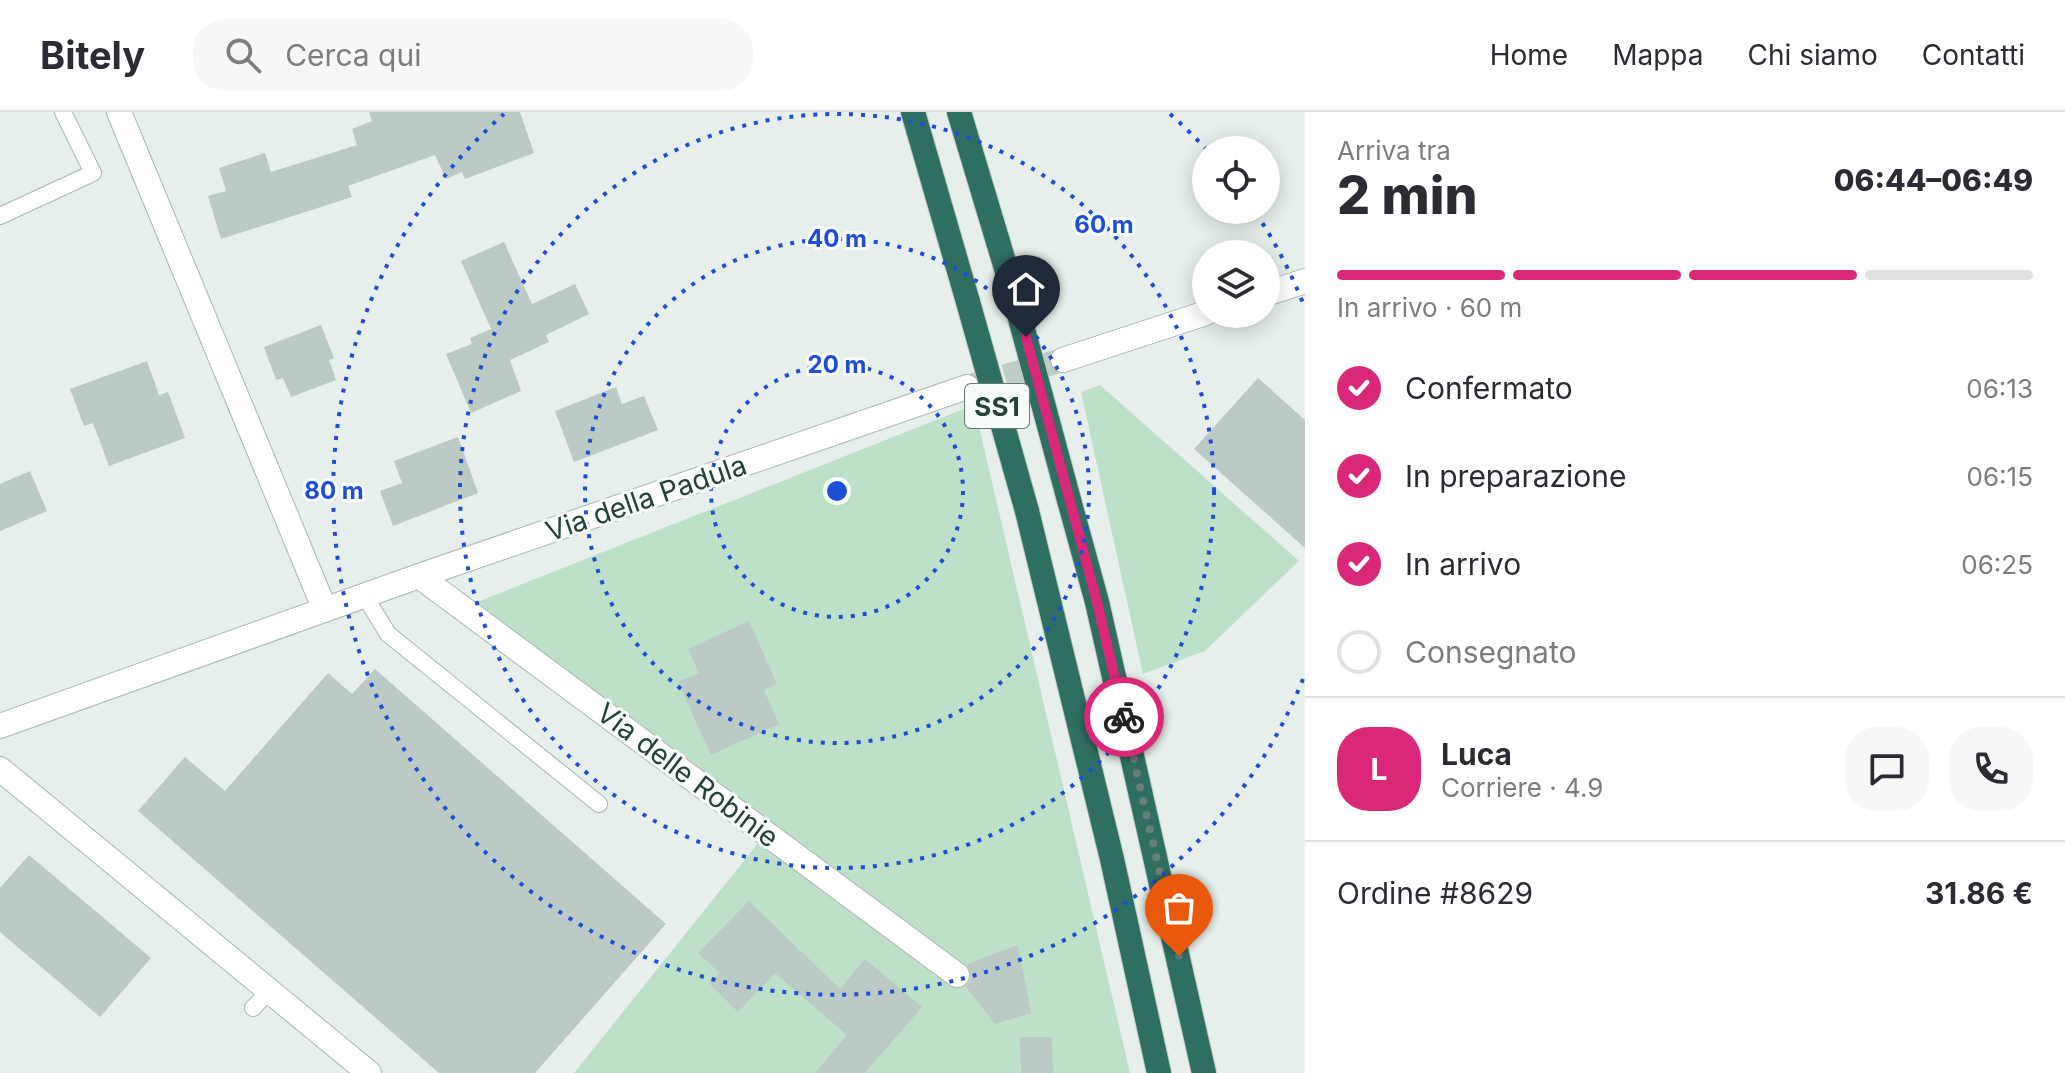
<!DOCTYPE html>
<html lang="it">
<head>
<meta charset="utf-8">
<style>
	:root { --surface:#fff; --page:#f7f7f7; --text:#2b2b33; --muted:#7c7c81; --line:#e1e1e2; --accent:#db2777 }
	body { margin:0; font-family:Inter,sans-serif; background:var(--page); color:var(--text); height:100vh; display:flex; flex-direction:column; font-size:30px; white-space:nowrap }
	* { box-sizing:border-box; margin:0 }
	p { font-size:26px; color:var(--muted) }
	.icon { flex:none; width:44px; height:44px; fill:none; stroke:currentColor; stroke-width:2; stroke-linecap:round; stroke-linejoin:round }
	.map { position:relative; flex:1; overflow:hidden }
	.side { display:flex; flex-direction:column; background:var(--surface); width:760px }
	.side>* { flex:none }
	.buttons { position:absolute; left:1192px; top:24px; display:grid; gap:16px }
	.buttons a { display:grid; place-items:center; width:88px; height:88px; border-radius:50%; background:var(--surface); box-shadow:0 4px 20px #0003; font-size:40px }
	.pin { position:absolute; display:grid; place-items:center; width:68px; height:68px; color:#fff; margin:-82px -34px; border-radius:50% 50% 50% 0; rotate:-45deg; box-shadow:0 0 8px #0007 }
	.pin .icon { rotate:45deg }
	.courier { position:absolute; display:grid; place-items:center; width:80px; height:80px; margin:-40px; border:6px solid #db2777; border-radius:50%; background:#fff; color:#222; box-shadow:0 2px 10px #0007 }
	.headline em { font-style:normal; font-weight:800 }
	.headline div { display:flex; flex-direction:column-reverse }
	.headline { display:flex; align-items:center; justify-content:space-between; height:136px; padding:0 32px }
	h1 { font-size:52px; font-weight:800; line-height:60px }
	.bar { display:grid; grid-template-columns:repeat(4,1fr); gap:12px 8px; align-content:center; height:96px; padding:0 32px }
	.bar i { height:10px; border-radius:6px; background:var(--line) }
	.bar .on { background:var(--accent) }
	.bar p { grid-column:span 4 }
	.line { display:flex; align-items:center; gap:20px; padding:0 32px; border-top:2px solid var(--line) }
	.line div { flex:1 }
	.round { display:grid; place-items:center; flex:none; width:84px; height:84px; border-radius:32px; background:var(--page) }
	ol { padding:0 32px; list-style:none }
	li { display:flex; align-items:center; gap:24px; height:88px }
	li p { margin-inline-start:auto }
	li .icon { padding:8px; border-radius:50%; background:var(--accent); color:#fff; stroke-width:4 }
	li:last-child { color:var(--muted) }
	li i { width:44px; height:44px; border:4px solid var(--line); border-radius:50% }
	header { display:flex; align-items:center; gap:48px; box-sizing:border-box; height:112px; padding:0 40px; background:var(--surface); border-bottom:2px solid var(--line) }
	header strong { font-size:38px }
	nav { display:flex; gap:44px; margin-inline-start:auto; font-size:28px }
	.search { width:560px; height:72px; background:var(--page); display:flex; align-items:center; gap:20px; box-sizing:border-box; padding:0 28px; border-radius:32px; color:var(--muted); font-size:30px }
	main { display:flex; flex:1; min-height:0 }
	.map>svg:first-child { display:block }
	.green { fill:#bfe0c8 }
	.building { fill:#bbcac4 }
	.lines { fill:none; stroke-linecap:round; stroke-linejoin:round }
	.street-tunnel { stroke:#bfccc8; stroke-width:24; stroke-dasharray:24 12; stroke-linecap:butt }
	.lane-casing { stroke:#a8b8b2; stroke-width:18 }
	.street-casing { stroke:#a8b8b2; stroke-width:26 }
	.highway-casing { stroke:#c2cac8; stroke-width:26 }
	.lane { stroke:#fff; stroke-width:16 }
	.street { stroke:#fff; stroke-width:24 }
	.highway { stroke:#2f6f62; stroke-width:24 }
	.highway-bridge-casing { stroke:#c2cac8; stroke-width:26; stroke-linecap:butt }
	.highway-bridge { stroke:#2f6f62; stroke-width:24 }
	.done { stroke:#687f78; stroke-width:8; stroke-dasharray:0 14.4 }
	.route { stroke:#db2777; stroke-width:10 }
	.ring { fill:none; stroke:#1d4ed8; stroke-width:4; stroke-dasharray:4 8 }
	.labels { text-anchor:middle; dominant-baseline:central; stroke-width:6; stroke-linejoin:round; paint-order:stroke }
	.shield { fill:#f7fbf9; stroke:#637a73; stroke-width:2 }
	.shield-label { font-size:26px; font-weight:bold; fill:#24423a }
	.street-label { font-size:28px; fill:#24423a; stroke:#f7fbf9 }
	.centre { fill:#1d4ed8; stroke:#f7fbf9; stroke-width:4 }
	.ring-label { font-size:24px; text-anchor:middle; font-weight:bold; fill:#1d4ed8; stroke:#f7fbf9; stroke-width:6; stroke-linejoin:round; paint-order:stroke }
</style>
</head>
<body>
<header>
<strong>Bitely</strong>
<div class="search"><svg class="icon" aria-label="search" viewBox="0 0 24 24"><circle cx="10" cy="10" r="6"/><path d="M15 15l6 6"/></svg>Cerca qui</div>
<nav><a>Home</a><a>Mappa</a><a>Chi siamo</a><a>Contatti</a></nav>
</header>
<main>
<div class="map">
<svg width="1305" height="961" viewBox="0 0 1305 961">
	<rect width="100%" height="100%" fill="#e6efeb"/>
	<g class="green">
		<polygon points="1100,273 1299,449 1205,539 1143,562 1081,280"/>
		<polygon points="974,293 1130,961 574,961 763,725 477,490"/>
	</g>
	<g class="building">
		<polygon points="369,0 520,0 534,41 465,67 462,60 446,67 435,43 348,74 352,85 221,127 208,84 226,79 219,56 265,41 271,60 357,33 352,17 372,9"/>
		<polygon points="504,130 532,192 575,172 589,202 546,223 549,230 510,248 521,279 471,301 446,242 472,232 470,226 491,217 461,149"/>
		<polygon points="321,213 334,246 329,248 336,268 291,285 283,266 276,268 264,235"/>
		<polygon points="147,249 159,283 168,280 185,326 109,354 93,311 84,314 70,277"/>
		<polygon points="1258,266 1305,308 1305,436 1194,337"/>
		<polygon points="616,275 622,292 644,284 658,318 574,350 555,299"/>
		<polygon points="458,325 478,381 393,414 380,379 402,371 394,349"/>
		<polygon points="30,359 47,399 0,419 0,372"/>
		<polygon points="749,509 777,572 764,578 779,612 711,643 678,570 699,561 688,537"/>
		<polygon points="375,557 666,812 535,961 439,961 138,699 185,645 225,679 328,561 352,582"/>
		<polygon points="29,743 151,846 100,905 0,820 0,776"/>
		<polygon points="749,789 840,877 865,847 922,895 865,961 815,961 847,923 775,861 738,900 709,871 720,861 698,841"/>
		<polygon points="1018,833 1031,901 995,912 966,875 972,864 967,852"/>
		<polygon points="1020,925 1052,925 1053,961 1021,961"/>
	</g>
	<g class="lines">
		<polyline class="street-tunnel" points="970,274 1063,248"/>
		<defs>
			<g id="lane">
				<polyline points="0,104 93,61 63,0"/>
				<polyline points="364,483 388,522 599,692"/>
				<polyline points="253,896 269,879"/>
			</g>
			<g id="street">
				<polyline points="119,0 325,498"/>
				<polyline points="1266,182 1305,169"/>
				<polyline points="1063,248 1206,201"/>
				<polyline points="419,464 957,863"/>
				<polyline points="0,614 419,464 967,275"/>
				<polyline points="0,657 369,961"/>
			</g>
			<g id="highway">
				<polyline points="913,0 968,190"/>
				<polyline points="959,0 1011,173"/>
				<polyline points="1069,388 1097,490 1204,961"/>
				<polyline points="1027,399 1112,747 1159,961"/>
			</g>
		</defs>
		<use href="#lane" class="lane-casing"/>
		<use href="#street" class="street-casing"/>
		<use href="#highway" class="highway-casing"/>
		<use href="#lane" class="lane"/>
		<use href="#street" class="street"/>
		<use href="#highway" class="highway"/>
		<defs>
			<g id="highway-bridge">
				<polyline points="1011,173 1069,388"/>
				<polyline points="968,190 1027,399"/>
			</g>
		</defs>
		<use href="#highway-bridge" class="highway-bridge-casing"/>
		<use href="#highway-bridge" class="highway-bridge"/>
	</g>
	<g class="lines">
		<polyline class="done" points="1124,605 1179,844"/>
		<polyline class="route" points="1026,225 1097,490 1124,605"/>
	</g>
	<g class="ring">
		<circle cx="837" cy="379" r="126"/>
		<circle cx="837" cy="379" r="252"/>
		<circle cx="837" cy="379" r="377"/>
		<path d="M1303 567A503 503 0 1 1 504 2M1170 2A503 503 0 0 1 1205 36M1256 101A503 503 0 0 1 1303 191"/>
	</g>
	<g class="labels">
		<rect class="shield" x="965" y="272" width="64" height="44" rx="6"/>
		<g class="shield-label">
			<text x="997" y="294">SS1</text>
		</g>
		<g class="street-label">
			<text transform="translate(646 386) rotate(-19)">Via della Padula</text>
			<text transform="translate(688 663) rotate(37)">Via delle Robinie</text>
		</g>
	</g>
	<circle cx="837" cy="379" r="12" class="centre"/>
	<g class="ring-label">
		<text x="1104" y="121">60 m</text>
		<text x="837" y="135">40 m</text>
		<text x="837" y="261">20 m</text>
		<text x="334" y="387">80 m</text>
	</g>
</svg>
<div class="buttons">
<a><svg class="icon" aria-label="locate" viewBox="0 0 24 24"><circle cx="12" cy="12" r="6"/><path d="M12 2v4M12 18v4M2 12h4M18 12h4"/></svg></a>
<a><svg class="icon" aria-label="layers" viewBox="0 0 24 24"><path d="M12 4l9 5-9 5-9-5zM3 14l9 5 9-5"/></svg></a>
</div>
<div class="pin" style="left:1179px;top:844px;background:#ea580c"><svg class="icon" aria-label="bag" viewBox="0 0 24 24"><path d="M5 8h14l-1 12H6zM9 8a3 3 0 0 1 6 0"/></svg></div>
<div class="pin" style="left:1026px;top:225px;background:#1f2937"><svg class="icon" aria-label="home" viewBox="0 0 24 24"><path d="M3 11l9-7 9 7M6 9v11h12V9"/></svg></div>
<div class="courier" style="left:1124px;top:605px"><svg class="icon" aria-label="bike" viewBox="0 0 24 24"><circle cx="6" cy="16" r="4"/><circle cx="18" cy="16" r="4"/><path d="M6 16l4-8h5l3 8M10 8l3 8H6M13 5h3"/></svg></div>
</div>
<section class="side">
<div class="headline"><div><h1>2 min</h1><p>Arriva tra</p></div><em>06:44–06:49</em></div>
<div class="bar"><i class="on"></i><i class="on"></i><i class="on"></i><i></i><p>In arrivo · 60 m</p></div>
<ol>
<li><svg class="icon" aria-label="check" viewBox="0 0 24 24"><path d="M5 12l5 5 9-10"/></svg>Confermato<p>06:13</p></li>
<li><svg class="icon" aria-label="check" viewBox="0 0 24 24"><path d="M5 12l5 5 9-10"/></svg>In preparazione<p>06:15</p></li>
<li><svg class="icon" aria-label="check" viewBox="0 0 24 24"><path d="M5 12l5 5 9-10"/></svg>In arrivo<p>06:25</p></li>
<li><i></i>Consegnato</li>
</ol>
<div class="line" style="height:144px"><b class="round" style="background:var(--accent);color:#fff">L</b><div><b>Luca</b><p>Corriere · 4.9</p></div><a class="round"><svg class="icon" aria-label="chat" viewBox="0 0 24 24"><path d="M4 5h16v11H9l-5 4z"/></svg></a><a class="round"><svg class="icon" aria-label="phone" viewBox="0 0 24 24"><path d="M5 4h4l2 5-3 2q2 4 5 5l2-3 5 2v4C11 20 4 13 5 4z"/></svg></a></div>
<div class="line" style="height:104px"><div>Ordine #8629</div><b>31.86 €</b></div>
</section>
</main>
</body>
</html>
